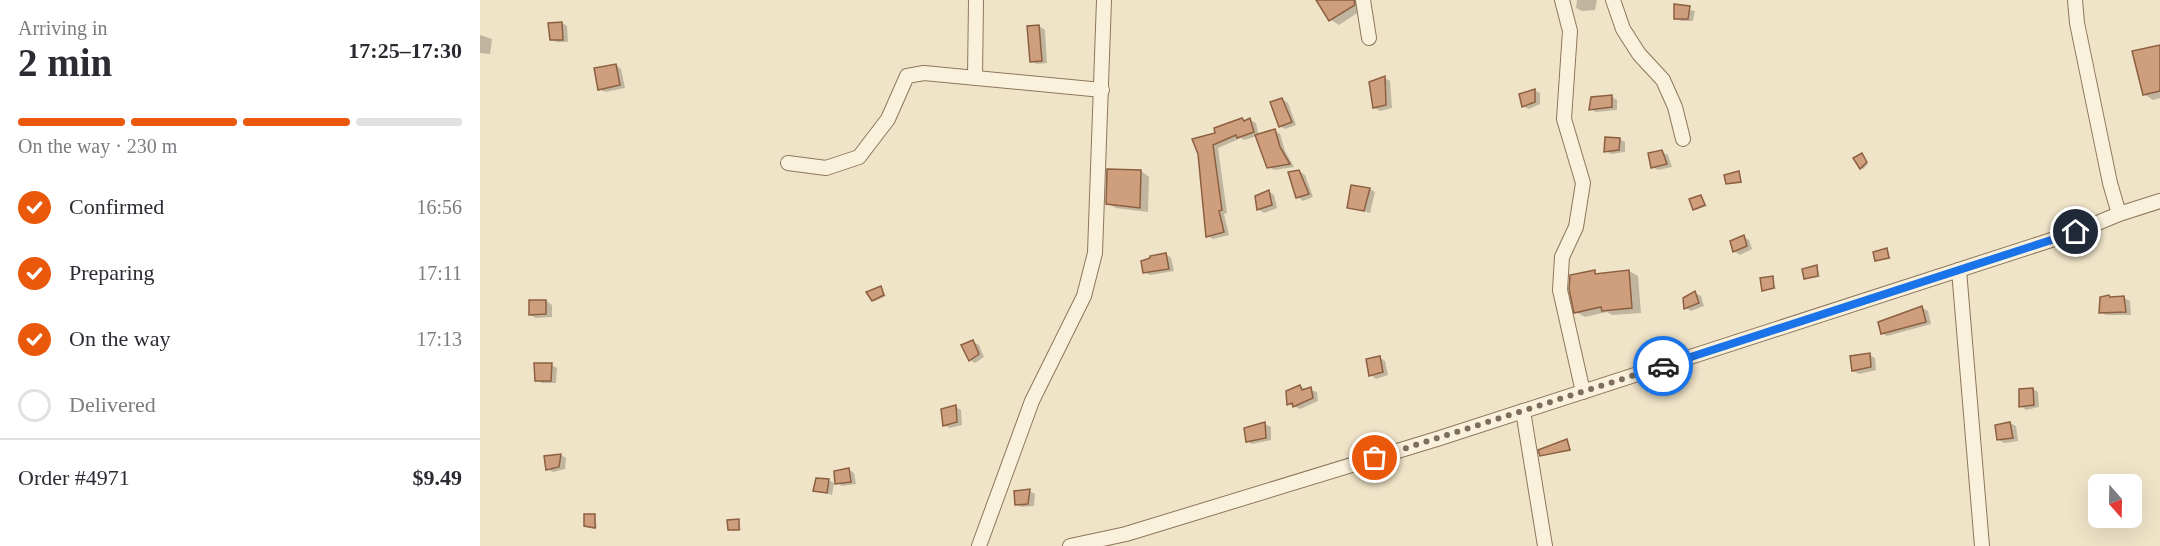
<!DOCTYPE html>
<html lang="en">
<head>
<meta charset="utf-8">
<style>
	:root { --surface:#fff; --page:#f2f2f3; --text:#2b2b33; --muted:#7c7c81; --line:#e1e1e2; --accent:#ea580c }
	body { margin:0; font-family:"Times New Roman",serif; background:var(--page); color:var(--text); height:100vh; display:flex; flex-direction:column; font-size:22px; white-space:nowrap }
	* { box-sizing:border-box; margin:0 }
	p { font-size:20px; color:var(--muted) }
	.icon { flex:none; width:33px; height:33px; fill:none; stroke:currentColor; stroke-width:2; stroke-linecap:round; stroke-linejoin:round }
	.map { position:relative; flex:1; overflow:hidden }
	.drawer { display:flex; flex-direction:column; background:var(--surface); width:480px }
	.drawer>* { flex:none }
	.needle { width:39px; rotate:160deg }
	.controls { position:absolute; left:1608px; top:474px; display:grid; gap:12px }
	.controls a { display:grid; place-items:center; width:54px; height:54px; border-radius:9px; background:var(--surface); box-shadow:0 6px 24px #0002; font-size:30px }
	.pin { position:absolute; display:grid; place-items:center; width:51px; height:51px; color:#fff; margin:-26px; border:3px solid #fff; border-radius:50%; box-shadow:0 2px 6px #0007 }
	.courier { position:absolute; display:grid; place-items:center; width:60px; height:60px; margin:-30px; border:4px solid #1a73e8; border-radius:50%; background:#fff; color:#222; box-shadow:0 2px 8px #0007 }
	.summary em { font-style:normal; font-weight:600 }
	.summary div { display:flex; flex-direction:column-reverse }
	.summary { display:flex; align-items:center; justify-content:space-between; height:102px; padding:0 18px }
	h1 { font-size:39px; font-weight:600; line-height:45px }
	.bar { display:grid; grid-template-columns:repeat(4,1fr); gap:9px 6px; align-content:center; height:72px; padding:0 18px }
	.bar i { height:8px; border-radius:4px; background:var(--line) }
	.bar .current { background:var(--accent) }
	.bar p { grid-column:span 4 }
	.line { display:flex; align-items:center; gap:15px; padding:0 18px; border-top:2px solid var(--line) }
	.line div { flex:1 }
	ol { padding:0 18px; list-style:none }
	li { display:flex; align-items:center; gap:18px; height:66px }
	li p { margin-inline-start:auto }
	li .icon { padding:6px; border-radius:50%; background:var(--accent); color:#fff; stroke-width:4 }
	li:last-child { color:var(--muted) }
	li i { width:33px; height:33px; border:3px solid var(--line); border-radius:50% }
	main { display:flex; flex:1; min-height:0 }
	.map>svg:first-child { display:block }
	.shadow { fill:#0003 }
	.building { fill:#cf9f7d; stroke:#8d5f41; stroke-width:1.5 }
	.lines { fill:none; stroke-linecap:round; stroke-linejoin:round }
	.minor-casing { stroke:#8d765c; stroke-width:16 }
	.minor { stroke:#faf1dc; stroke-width:14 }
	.done { stroke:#7c6e5b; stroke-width:6; stroke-dasharray:0 10.8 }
	.route { stroke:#1a73e8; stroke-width:8 }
</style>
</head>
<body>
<main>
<section class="drawer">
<div class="summary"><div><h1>2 min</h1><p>Arriving in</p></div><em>17:25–17:30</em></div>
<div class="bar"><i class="current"></i><i class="current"></i><i class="current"></i><i></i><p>On the way · 230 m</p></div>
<ol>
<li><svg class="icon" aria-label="check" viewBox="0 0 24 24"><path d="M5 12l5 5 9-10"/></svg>Confirmed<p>16:56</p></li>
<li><svg class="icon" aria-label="check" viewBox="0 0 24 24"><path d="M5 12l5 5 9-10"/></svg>Preparing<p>17:11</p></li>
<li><svg class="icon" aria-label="check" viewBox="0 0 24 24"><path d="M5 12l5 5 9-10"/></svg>On the way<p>17:13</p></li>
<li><i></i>Delivered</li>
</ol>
<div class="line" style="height:78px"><div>Order #4971</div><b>$9.49</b></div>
</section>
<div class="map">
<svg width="1680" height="546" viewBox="0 0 1680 546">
	<rect width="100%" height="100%" fill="#f0e4c8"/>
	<g class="shadow">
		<polygon points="838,0 875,0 882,10 859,25 851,20"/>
		<polygon points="1097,0 1117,0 1115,10 1102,11 1096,8"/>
		<polygon points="1195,6 1215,11 1213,21 1201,21 1195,18"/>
		<polygon points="82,23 87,26 88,42 77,42 71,39"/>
		<polygon points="559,26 565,30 567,63 557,64 551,61"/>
		<polygon points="0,35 12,39 10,54 0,53"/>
		<polygon points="1680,47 1680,98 1673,100 1664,94"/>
		<polygon points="136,65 141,69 145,88 125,92 119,89"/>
		<polygon points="905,78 910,81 912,108 900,111 895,108 891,83"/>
		<polygon points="1054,90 1060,93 1060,104 1049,109 1043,106"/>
		<polygon points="1132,97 1137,100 1137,110 1116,112 1110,109"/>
		<polygon points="802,99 808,103 816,125 805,129 800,126"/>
		<polygon points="770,120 776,123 779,136 795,131 800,134 805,151 814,167 794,170 789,167 777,136 764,140 761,138 738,148 747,213 744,214 749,235 733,239 728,236 729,224 720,181 719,154 752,123"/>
		<polygon points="1139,139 1145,142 1145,152 1131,154 1126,151"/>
		<polygon points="1182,152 1188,155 1192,167 1178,170 1172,167"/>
		<polygon points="1382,155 1388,164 1383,169 1381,168"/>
		<polygon points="661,171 669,177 668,212 636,208 627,203"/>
		<polygon points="819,171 825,175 833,197 823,201 818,197"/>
		<polygon points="1259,173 1262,183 1247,184"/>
		<polygon points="890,189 895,192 890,213 868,207"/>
		<polygon points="789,192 794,195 797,208 784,213 778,209"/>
		<polygon points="1221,196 1227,206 1216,210 1214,209"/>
		<polygon points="1264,237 1269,240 1272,249 1260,255 1254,251 1252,242"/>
		<polygon points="1407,250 1411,259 1396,260"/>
		<polygon points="686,254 691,258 694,271 670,275 664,272"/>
		<polygon points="1337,267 1340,277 1325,279"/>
		<polygon points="1149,271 1158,276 1161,313 1132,315 1127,312 1105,317 1096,312 1114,272 1119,275"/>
		<polygon points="1292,278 1296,289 1284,290"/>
		<polygon points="401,288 406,296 395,301 393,300"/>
		<polygon points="1215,293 1221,296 1224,306 1211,311 1206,308"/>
		<polygon points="1644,298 1650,301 1651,315 1626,315 1620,312"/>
		<polygon points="66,301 72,305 72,317 56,318 50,315 50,302"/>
		<polygon points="1442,308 1448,311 1451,324 1407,336 1402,333"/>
		<polygon points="493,342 499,345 504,357 495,363 490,360"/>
		<polygon points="1390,355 1395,358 1396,370 1379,374 1373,371"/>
		<polygon points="899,357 905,361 908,375 896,379 891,375"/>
		<polygon points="71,365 77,368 76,383 62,383 56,380"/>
		<polygon points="820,387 837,392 838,401 820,409 809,404"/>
		<polygon points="1553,389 1558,392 1559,407 1546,410 1541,406"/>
		<polygon points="476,407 481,410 482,425 470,428 464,425"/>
		<polygon points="1530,423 1536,426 1538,441 1524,443 1519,440"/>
		<polygon points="785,424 791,427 791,440 772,444 767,441 766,429"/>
		<polygon points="1087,441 1091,451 1061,455"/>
		<polygon points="81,455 86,458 85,469 73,472 67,469"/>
		<polygon points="368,469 374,473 376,484 362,486 357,483"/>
		<polygon points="348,480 354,483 352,495 335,490"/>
		<polygon points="550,491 555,494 554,506 542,507 536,504"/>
		<polygon points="115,516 117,528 108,526"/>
		<polygon points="259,521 261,530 249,529"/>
	</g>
	<g class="building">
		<polygon points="836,0 874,0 875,5 849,21"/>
		<polygon points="1194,4 1210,6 1208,19 1194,19"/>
		<polygon points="82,22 83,40 70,40 68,23"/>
		<polygon points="559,25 562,61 550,62 547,26"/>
		<polygon points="1680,45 1680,91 1663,95 1652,51"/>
		<polygon points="136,64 140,85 118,90 114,68"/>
		<polygon points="905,76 906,105 893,108 889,82"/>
		<polygon points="1055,89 1055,102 1042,107 1039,94"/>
		<polygon points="1132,95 1132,107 1109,110 1111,97"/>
		<polygon points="802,98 812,122 799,127 790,102"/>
		<polygon points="762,118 764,121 770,118 774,132 757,138 756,135 733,145 742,210 739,211 744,232 726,237 718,154 712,139 735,133 734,128"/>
		<polygon points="795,129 800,147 810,164 787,168 775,135"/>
		<polygon points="1125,137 1140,138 1139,150 1124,152"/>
		<polygon points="1182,150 1187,164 1171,168 1168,153"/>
		<polygon points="1382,153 1387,162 1380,169 1373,158"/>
		<polygon points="627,169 661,170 660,208 626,204"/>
		<polygon points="819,170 829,194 816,198 808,172"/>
		<polygon points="1259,171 1261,182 1246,184 1244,175"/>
		<polygon points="871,185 890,188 884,211 867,208"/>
		<polygon points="789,190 792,205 777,210 775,196"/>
		<polygon points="1221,195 1225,205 1213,210 1209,199"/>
		<polygon points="1264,235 1267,246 1253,252 1250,241"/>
		<polygon points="1407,248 1409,258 1395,261 1393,252"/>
		<polygon points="686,253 689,269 663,273 661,261 670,258 670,256"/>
		<polygon points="1337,265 1338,276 1324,279 1322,269"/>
		<polygon points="1115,270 1115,274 1149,270 1152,308 1122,311 1121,307 1094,313 1089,289 1090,275"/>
		<polygon points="1293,276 1294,288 1282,291 1280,278"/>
		<polygon points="401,286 404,295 392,301 386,292"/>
		<polygon points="1215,291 1219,303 1204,309 1203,298"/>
		<polygon points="1629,295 1630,297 1644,296 1646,312 1619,313 1620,297"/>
		<polygon points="49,300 66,300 66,314 49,315"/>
		<polygon points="1442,306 1446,322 1401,334 1398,322"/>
		<polygon points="493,340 499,354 489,361 481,345"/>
		<polygon points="1390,353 1391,367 1372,371 1370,356"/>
		<polygon points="900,356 903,372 889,376 886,359"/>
		<polygon points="54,363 72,363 71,381 55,381"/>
		<polygon points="820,385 822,390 831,387 833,398 813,407 812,403 807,405 806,391"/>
		<polygon points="1553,388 1554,405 1539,407 1539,389"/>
		<polygon points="476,405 477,422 463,426 461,409"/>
		<polygon points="785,422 786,438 766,442 764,428"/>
		<polygon points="1530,422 1533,438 1517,440 1515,425"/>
		<polygon points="1087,439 1090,450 1060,456 1058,450"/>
		<polygon points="81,454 79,467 66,470 64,456"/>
		<polygon points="369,468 371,482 355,484 354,471"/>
		<polygon points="336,478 349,479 347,493 333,491"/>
		<polygon points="550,489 548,504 535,505 534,491"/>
		<polygon points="104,514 115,514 115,528 104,526"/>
		<polygon points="259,519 259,530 248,530 247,520"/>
	</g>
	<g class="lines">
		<defs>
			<g id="minor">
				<polyline points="883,0 889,38"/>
				<polyline points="1082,0 1090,31 1084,119 1103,183 1096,227 1082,257 1080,290 1103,392"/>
				<polyline points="1133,0 1143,29 1159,54 1183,80 1195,107 1203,139"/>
				<polyline points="1595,0 1597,23 1630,183 1639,214"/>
				<polyline points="495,78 496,0"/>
				<polyline points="308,163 346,168 379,157 408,119 427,76 444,73 622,90"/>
				<polyline points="1479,270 1502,546"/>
				<polyline points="1043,411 1065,546"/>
				<polyline points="499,546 552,401 604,296 615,253 624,0"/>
				<polyline points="590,546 646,534 960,438 1596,232 1639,214 1680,201"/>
			</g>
		</defs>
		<use href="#minor" class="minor-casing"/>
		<use href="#minor" class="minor"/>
	</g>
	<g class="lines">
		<polyline class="done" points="895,458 1183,366"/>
		<polyline class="route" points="1183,366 1596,232"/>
	</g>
</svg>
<div class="controls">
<a><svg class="needle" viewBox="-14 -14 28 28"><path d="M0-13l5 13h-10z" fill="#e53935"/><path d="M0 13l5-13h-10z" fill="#7c7c81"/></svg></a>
</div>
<div class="pin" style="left:895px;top:458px;background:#ea580c"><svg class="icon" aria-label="bag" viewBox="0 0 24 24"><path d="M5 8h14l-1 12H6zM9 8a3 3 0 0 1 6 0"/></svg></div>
<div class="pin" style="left:1596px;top:232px;background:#1f2937"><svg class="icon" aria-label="home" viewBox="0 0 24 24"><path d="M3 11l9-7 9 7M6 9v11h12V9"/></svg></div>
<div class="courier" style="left:1183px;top:366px"><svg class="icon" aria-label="car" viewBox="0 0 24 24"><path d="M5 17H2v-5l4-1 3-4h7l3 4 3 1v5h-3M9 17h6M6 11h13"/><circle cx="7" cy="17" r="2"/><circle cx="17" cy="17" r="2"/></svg></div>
</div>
</main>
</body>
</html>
